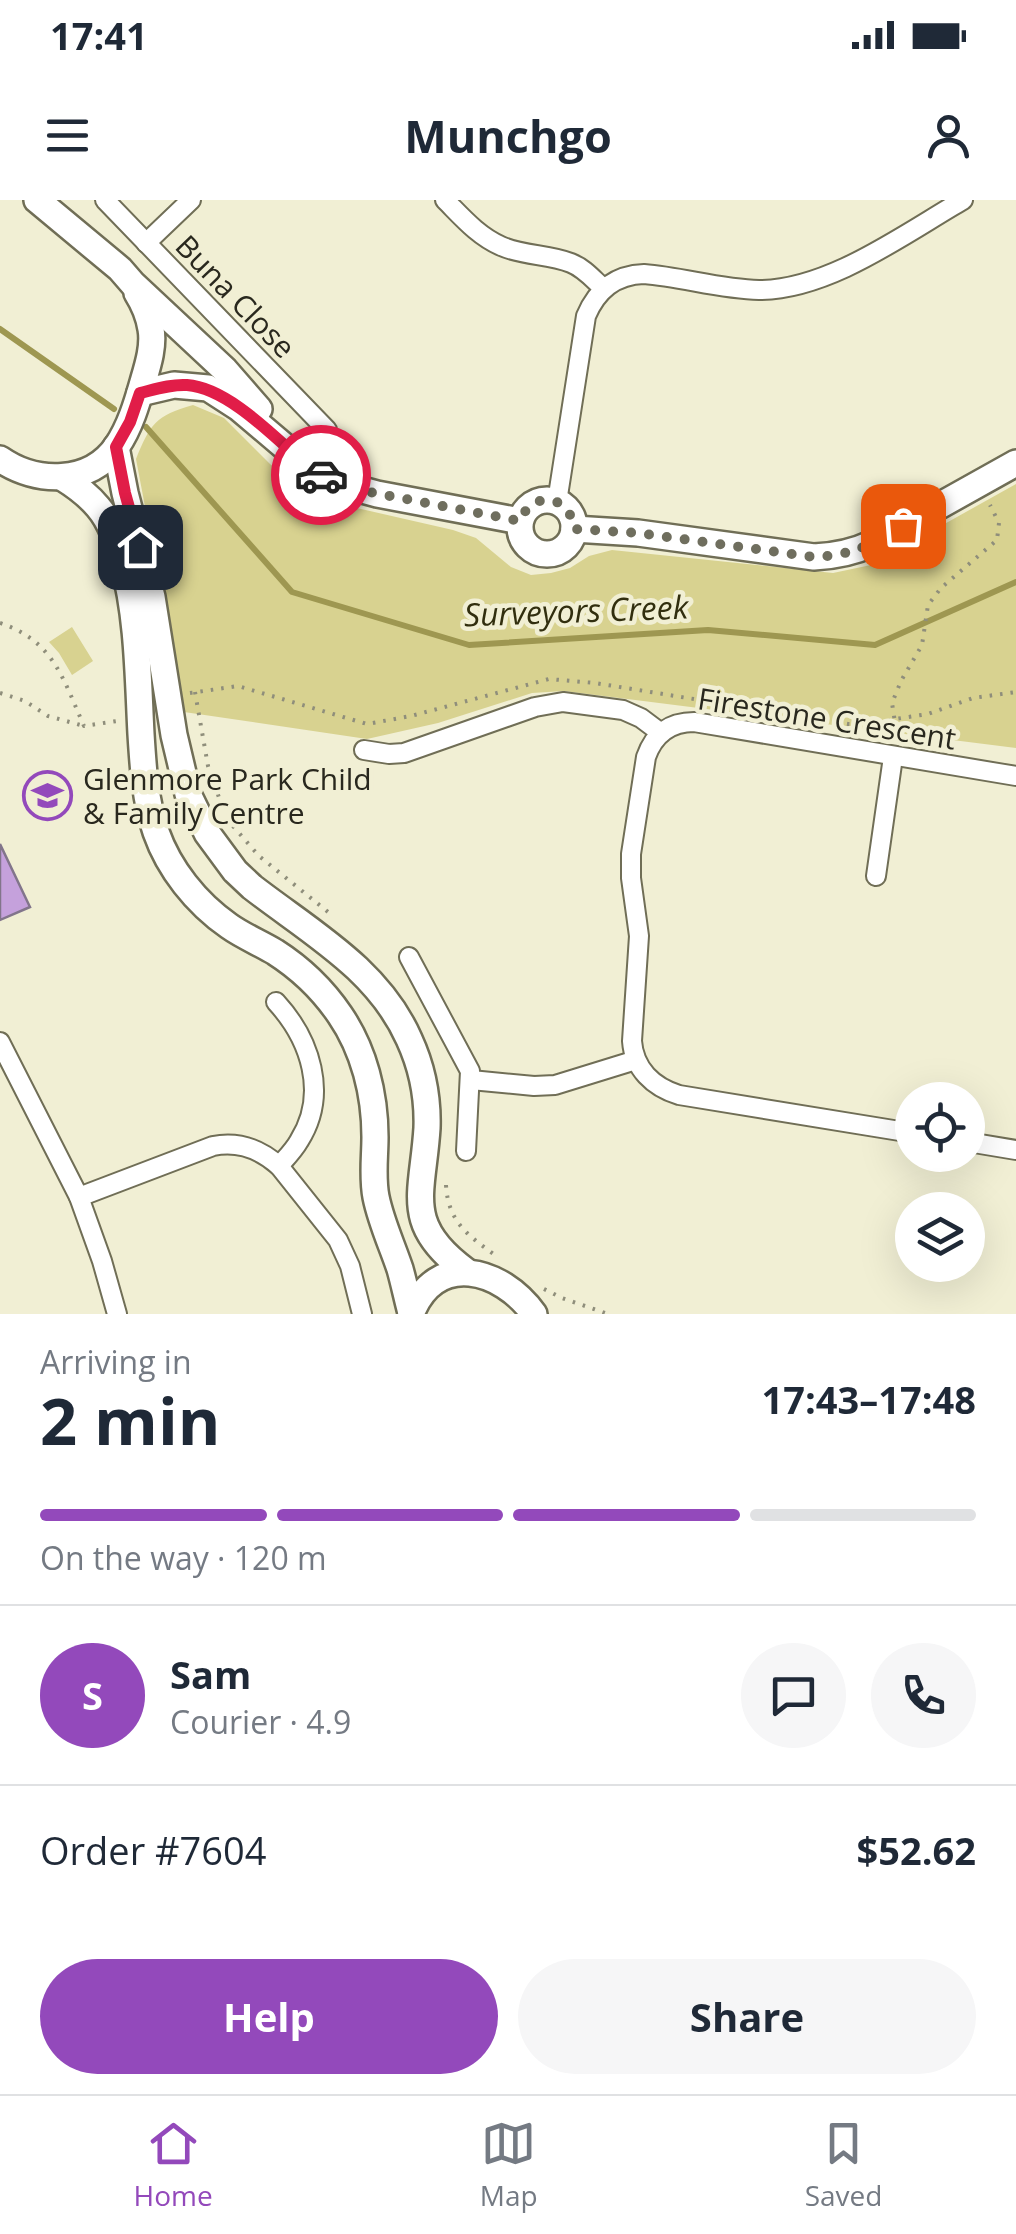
<!DOCTYPE html>
<html lang="en">
<head>
<meta charset="utf-8">
<style>
	:root { --surface:#fff; --page:#f6f6f7; --text:#1f2937; --muted:#747a83; --line:#e0e1e3; --accent:#9349bb }
	body { margin:0; font-family:"Open Sans",sans-serif; background:var(--page); color:var(--text); height:100vh; display:flex; flex-direction:column; font-size:38px; white-space:nowrap }
	* { box-sizing:border-box; margin:0 }
	p { font-size:32px; color:var(--muted) }
	.icon { flex:none; width:55px; height:55px; fill:none; stroke:currentColor; stroke-width:2; stroke-linecap:round; stroke-linejoin:round }
	.map { position:relative; height:1114px; overflow:hidden }
	.details { display:flex; flex-direction:column; background:var(--surface); flex:1 }
	.details>* { flex:none }
	.buttons { position:absolute; left:895px; top:882px; display:grid; gap:20px }
	.buttons a { display:grid; place-items:center; width:90px; height:90px; border-radius:50%; background:var(--surface); box-shadow:0 10px 40px #0002; font-size:50px }
	.pin { position:absolute; display:grid; place-items:center; width:85px; height:85px; color:#fff; margin:-42px; border-radius:20px; box-shadow:0 5px 15px #0006 }
	.courier { position:absolute; display:grid; place-items:center; width:100px; height:100px; margin:-50px; border:8px solid #e11d48; border-radius:50%; background:#fff; color:#222; box-shadow:0 2px 12px #0007 }
	.head em { font-style:normal; font-weight:700 }
	.head div { display:flex; flex-direction:column-reverse }
	.head { display:flex; align-items:center; justify-content:space-between; height:170px; padding:0 40px }
	h1 { font-size:65px; font-weight:700; line-height:75px }
	.bar { display:grid; grid-template-columns:repeat(4,1fr); gap:15px 10px; align-content:center; height:120px; padding:0 40px }
	.bar i { height:12px; border-radius:8px; background:var(--line) }
	.bar .selected { background:var(--accent) }
	.bar p { grid-column:span 4 }
	.line { display:flex; align-items:center; gap:25px; padding:0 40px; border-top:2px solid var(--line) }
	.line div { flex:1 }
	.round { display:grid; place-items:center; flex:none; width:105px; height:105px; border-radius:52px; background:var(--page) }
	.action { display:flex; gap:20px; margin-top:auto; padding:20px 40px }
	.action a { flex:1; height:115px; border-radius:60px; background:var(--accent); color:#fff; font-size:40px; font-weight:700; line-height:115px; text-align:center }
	.action a+a { background:var(--page); color:var(--text) }
	.status { display:flex; justify-content:space-between; align-items:center; height:70px; padding:0 50px; background:var(--surface); direction:ltr }
	.status svg { height:28px; fill:currentColor }
	header { display:flex; justify-content:space-between; align-items:center; height:130px; padding:0 40px; background:var(--surface); font-size:45px; font-weight:700 }
	.tabs { display:flex; justify-content:space-around; align-items:center; height:140px; border-top:2px solid var(--line); background:var(--surface); font-size:28px; color:var(--muted) }
	.tabs a { display:grid; justify-items:center; gap:5px }
	.tabs .selected { color:var(--accent) }
	.map>svg:first-child { display:block }
	.green { fill:#d8d290 }
	.lines { fill:none; stroke-linecap:round; stroke-linejoin:round }
	.stream { stroke:#9e9751; stroke-width:6 }
	.building { fill:#c5a1dc; stroke:#82758b; stroke-width:2.5 }
	.street-casing { stroke:#706e56; stroke-width:22 }
	.secondary-casing { stroke:#706e56; stroke-width:30 }
	.path { stroke:#8f8e7b; stroke-width:4; stroke-dasharray:2.5 8; stroke-linecap:butt }
	.street { stroke:#fff; stroke-width:18 }
	.secondary { stroke:#fff; stroke-width:25 }
	.done { stroke:#6f6e5e; stroke-width:10; stroke-dasharray:0 18 }
	.route { stroke:#e11d48; stroke-width:12 }
	.labels { text-anchor:middle; dominant-baseline:central; stroke-width:9; stroke-linejoin:round; paint-order:stroke }
	.street-label { font-size:30px; fill:#29281e; stroke:#f1efd4 }
	.poi-label { font-size:30px; fill:#29281e; stroke:#f1efd4; text-anchor:start }
	.water-label { font-size:32px; font-style:italic; fill:#312e0e; stroke:#f1efd4 }
</style>
</head>
<body>
<div class="status"><b>17:41</b><svg viewBox="0 0 49 12"><path d="M0 12V9h3v3zM5 12V6h3v6zM10 12V3h3v9zM15 12V0h3v12zM26 1h20v11H26zM47 4h2v5h-2z"/></svg></div>
<header><svg class="icon" aria-label="menu" viewBox="0 0 24 24"><path d="M4 6h16M4 12h16M4 18h16"/></svg>Munchgo<svg class="icon" aria-label="person" viewBox="0 0 24 24"><circle cx="12" cy="8" r="4"/><path d="M4 21q1-7 8-7t8 7"/></svg></header>
<div class="map">
<svg width="1016" height="1114" viewBox="0 0 1016 1114">
	<rect width="100%" height="100%" fill="#f1efd4"/>
	<g class="green">
		<path d="M193 205 224 218 270 264 313 298 453 330 476 338 511 367 531 375 551 373 570 368 589 356 612 350 833 373 871 365 1016 284V548L564 491 532 493 438 523 367 539 184 512 136 259C151 223 155 216 193 205Z"/>
		<polygon points="72,427 93,461 72,475 59,453 49,442"/>
	</g>
	<g class="lines">
		<g class="stream">
			<polyline points="0,129 114,209"/>
			<polyline points="146,227 292,392 469,445 708,430 875,445 1016,382"/>
		</g>
	</g>
	<polygon class="building" points="0,644 30,707 0,720"/>
	<g class="lines">
		<defs>
			<g id="street">
				<polyline points="105,0 327,230"/>
				<path d="M445 0C462 17 478 36 501 46 523 56 549 54 571 63 584 68 593 79 603 88"/>
				<polyline points="146,43 191,0"/>
				<path d="M557 302 586 116C597 90 615 75 644 74 682 77 720 89 759 90 829 90 904 34 963 0"/>
				<polyline points="364,550 389,554 404,553 535,507 563,502 623,510 641,518 661,533"/>
				<polyline points="876,676 893,557"/>
				<polyline points="409,757 470,871 466,951"/>
				<path d="M276 802C310 839 329 894 299 941 294 950 286 958 279 966"/>
				<polyline points="0,842 79,997 102,1061 117,1114"/>
				<polyline points="471,880 534,886 555,885 636,860"/>
				<path d="M912 933 679 895C653 887 634 869 632 841L639 736 631 678V654L646 557C654 534 670 522 694 522L1016 576"/>
				<polyline points="968,942 1016,950"/>
				<path d="M79 997 213 946C238 941 260 949 279 966L338 1040 350 1066 362 1114"/>
			</g>
			<g id="secondary">
				<polyline points="37,0 120,69 133,84 225,170 259,209"/>
				<polyline points="140,193 174,185 208,188 239,208 311,269 344,285 377,294 520,321"/>
				<path d="M116 247 125 293 152 397 174 535 188 594 207 633 235 671 252 687C310 732 378 769 409 839 422 867 428 898 427 928 423 994 402 1024 466 1071"/>
				<path d="M0 259C36 284 90 285 117 246 130 227 137 203 143 182 148 165 154 146 151 129 149 116 144 104 137 93"/>
				<path d="M63 278C76 286 88 295 98 307 111 322 117 342 123 362 138 417 138 477 141 534 143 567 145 600 156 632 169 669 196 703 229 726 243 736 260 743 275 752 300 768 323 790 340 815 364 850 375 894 375 937 375 957 372 977 376 997 381 1022 392 1045 400 1069 404 1083 407 1098 411 1113"/>
				<circle cx="547" cy="327" r="27"/>
				<path d="M574 329 638 333 814 357C835 356 852 353 871 344L1016 263"/>
				<path d="M411 1114C436 1051 501 1068 534 1114"/>
			</g>
		</defs>
		<use href="#street" class="street-casing"/>
		<use href="#secondary" class="secondary-casing"/>
		<g class="path">
			<path d="M0 423C54 441 63 479 84 526L117 521"/>
			<polyline points="195,492 208,566 223,609"/>
			<polyline points="0,493 25,501 48,516 84,526"/>
			<polyline points="190,493 238,486 367,524 411,516 549,479 595,483 848,524 877,525 895,519 928,514 973,498 1016,492"/>
			<polyline points="895,539 896,529 892,503 901,481 922,445 928,405 941,388 997,340 999,323 990,305"/>
			<polyline points="226,618 259,656 333,716"/>
			<path d="M446 985C448 1021 467 1035 495 1055"/>
			<polyline points="544,1089 562,1098 608,1114"/>
		</g>
		<use href="#street" class="street"/>
		<use href="#secondary" class="secondary"/>
	</g>
	<g class="lines">
		<path class="done" d="M321 275 359 290 520 321C532 289 571 295 574 329L638 333 814 357C854 355 870 345 903 326"/>
		<path class="route" d="M140 347 125 293 116 247 130 222 140 193C156 189 171 184 187 185 230 188 279 242 311 269L321 275"/>
	</g>
	<defs>
		<symbol id="school-ring" viewBox="-11 -11 22 22"><circle r="9.5" fill="#f1efd4" stroke="#9349bb" stroke-width="1.5"/><path d="M0-5L7-2L0 1L-7-2ZM-4 1L0 2.5L4 1V4Q0 6-4 4Z" fill="#9349bb"/></symbol>
	</defs>
	<g fill-rule="evenodd">
		<use href="#school-ring" x="20" y="568" width="55" height="55"/>
	</g>
	<g class="labels">
		<g class="street-label">
			<text transform="translate(236 96) rotate(46)">Buna Close</text>
			<text transform="translate(827 518) rotate(9)">Firestone Crescent</text>
		</g>
		<g class="poi-label">
			<text x="83" y="578">Glenmore Park Child<tspan x="83" dy="34">&amp; Family Centre</tspan></text>
		</g>
		<g class="water-label">
			<text transform="translate(576 410) rotate(-2)">Surveyors Creek</text>
		</g>
	</g>
</svg>
<div class="buttons">
<a><svg class="icon" aria-label="locate" viewBox="0 0 24 24"><circle cx="12" cy="12" r="6"/><path d="M12 2v4M12 18v4M2 12h4M18 12h4"/></svg></a>
<a><svg class="icon" aria-label="layers" viewBox="0 0 24 24"><path d="M12 4l9 5-9 5-9-5zM3 14l9 5 9-5"/></svg></a>
</div>
<div class="pin" style="left:903px;top:326px;background:#ea580c"><svg class="icon" aria-label="bag" viewBox="0 0 24 24"><path d="M5 8h14l-1 12H6zM9 8a3 3 0 0 1 6 0"/></svg></div>
<div class="pin" style="left:140px;top:347px;background:#1f2937"><svg class="icon" aria-label="home" viewBox="0 0 24 24"><path d="M3 11l9-7 9 7M6 9v11h12V9"/></svg></div>
<div class="courier" style="left:321px;top:275px"><svg class="icon" aria-label="car" viewBox="0 0 24 24"><path d="M5 17H2v-5l4-1 3-4h7l3 4 3 1v5h-3M9 17h6M6 11h13"/><circle cx="7" cy="17" r="2"/><circle cx="17" cy="17" r="2"/></svg></div>
</div>
<section class="details">
<div class="head"><div><h1>2 min</h1><p>Arriving in</p></div><em>17:43–17:48</em></div>
<div class="bar"><i class="selected"></i><i class="selected"></i><i class="selected"></i><i></i><p>On the way · 120 m</p></div>
<div class="line" style="height:180px"><b class="round" style="background:var(--accent);color:#fff">S</b><div><b>Sam</b><p>Courier · 4.9</p></div><a class="round"><svg class="icon" aria-label="chat" viewBox="0 0 24 24"><path d="M4 5h16v11H9l-5 4z"/></svg></a><a class="round"><svg class="icon" aria-label="phone" viewBox="0 0 24 24"><path d="M5 4h4l2 5-3 2q2 4 5 5l2-3 5 2v4C11 20 4 13 5 4z"/></svg></a></div>
<div class="line" style="height:130px"><div>Order #7604</div><b>$52.62</b></div>
<div class="action"><a>Help</a><a>Share</a></div>
</section>
<nav class="tabs">
<a class="selected"><svg class="icon" aria-label="home" viewBox="0 0 24 24"><path d="M3 11l9-7 9 7M6 9v11h12V9"/></svg>Home</a>
<a><svg class="icon" aria-label="map" viewBox="0 0 24 24"><path d="M3 6l6-2 6 2 6-2v14l-6 2-6-2-6 2zM9 4v14M15 6v14"/></svg>Map</a>
<a><svg class="icon" aria-label="saved" viewBox="0 0 24 24"><path d="M7 4h10v16l-5-4-5 4z"/></svg>Saved</a>
</nav>
</body>
</html>
